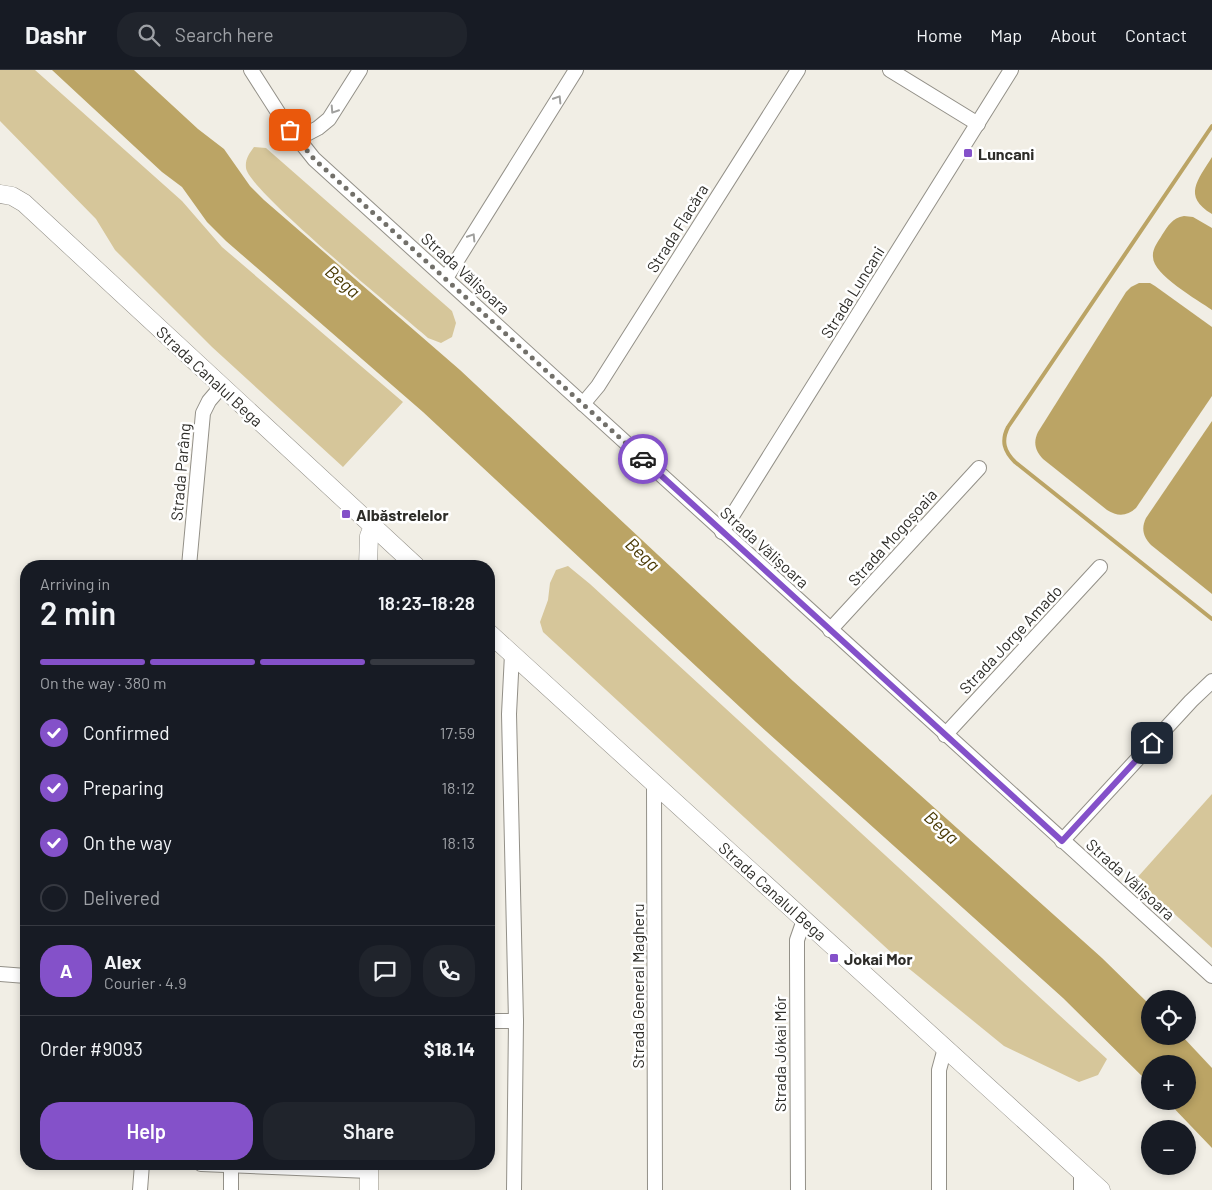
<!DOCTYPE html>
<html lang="en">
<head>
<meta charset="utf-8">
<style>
	:root { --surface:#171b24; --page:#20242c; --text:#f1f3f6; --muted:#9ea1a6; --line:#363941; --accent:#8451c9 }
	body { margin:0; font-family:Barlow,sans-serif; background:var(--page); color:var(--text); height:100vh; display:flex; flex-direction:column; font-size:19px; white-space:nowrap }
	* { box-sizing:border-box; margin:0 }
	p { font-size:16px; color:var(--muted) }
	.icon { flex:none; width:28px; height:28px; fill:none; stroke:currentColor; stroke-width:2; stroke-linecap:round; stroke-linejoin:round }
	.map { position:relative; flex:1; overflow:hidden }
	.drawer { position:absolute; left:20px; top:490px; width:475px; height:610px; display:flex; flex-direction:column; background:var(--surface); border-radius:20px; box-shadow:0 2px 8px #0003 }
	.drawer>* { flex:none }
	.buttons { position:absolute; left:1141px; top:920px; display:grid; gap:10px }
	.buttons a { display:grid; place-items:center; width:55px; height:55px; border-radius:50%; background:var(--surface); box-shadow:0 2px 8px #0003; font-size:25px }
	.pin { position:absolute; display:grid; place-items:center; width:42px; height:42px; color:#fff; margin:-21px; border-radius:10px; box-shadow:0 2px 8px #0006 }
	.courier { position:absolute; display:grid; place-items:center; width:50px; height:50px; margin:-25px; border:4px solid #8451c9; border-radius:50%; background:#fff; color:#222; box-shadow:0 1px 6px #0007 }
	.overview em { font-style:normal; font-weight:600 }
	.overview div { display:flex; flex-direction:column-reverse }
	.overview { display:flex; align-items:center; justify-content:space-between; height:85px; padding:0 20px }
	h1 { font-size:32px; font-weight:600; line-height:38px }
	.bar { display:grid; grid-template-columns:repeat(4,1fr); gap:8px 5px; align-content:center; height:60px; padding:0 20px }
	.bar i { height:6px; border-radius:4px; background:var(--line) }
	.bar .selected { background:var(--accent) }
	.bar p { grid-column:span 4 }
	.line { display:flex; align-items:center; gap:12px; padding:0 20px; border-top:1px solid var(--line) }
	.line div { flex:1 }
	.round { display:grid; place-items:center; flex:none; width:52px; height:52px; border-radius:20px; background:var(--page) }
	ol { padding:0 20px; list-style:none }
	li { display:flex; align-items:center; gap:15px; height:55px }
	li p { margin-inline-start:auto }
	li .icon { padding:5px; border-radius:50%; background:var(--accent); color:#fff; stroke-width:4 }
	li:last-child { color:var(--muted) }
	li i { width:28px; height:28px; border:2px solid var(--line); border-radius:50% }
	.action { display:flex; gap:10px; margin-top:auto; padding:10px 20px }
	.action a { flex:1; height:58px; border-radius:20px; background:var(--accent); color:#fff; font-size:20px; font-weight:600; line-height:58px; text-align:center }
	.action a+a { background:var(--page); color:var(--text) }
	header { display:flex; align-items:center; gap:30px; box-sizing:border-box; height:70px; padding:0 25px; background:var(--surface); border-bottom:1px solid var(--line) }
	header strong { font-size:24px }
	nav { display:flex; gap:28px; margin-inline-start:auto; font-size:18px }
	.search { width:350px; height:45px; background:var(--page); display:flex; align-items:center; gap:12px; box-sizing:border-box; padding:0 18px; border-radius:20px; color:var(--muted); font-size:19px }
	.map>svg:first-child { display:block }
	.green { fill:#d6c69a }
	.water { fill:#bba465 }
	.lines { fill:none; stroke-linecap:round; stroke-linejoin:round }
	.stream { stroke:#bba465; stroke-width:4 }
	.minor-casing { stroke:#939088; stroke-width:16 }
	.tertiary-casing { stroke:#939088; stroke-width:19 }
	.minor { stroke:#fff; stroke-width:14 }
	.tertiary { stroke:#fff; stroke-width:18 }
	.oneway { stroke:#a0a09e }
	.done { stroke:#72706a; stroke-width:5; stroke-dasharray:0 9 }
	.route { stroke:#8451c9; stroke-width:6 }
	.poi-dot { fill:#8451c9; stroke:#fff; stroke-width:2 }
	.labels { text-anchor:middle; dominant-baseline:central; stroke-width:5; stroke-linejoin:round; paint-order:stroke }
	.poi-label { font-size:16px; font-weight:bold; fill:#2d2c28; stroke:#fff; text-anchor:start }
	.street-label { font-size:16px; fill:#2d2c28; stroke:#fff }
	.water-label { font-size:18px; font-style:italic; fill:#493903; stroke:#fff }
</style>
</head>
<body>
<header>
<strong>Dashr</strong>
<div class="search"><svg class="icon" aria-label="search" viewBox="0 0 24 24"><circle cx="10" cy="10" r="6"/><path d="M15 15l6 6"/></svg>Search here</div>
<nav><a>Home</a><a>Map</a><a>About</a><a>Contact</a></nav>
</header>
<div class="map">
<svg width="1212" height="1120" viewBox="0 0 1212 1120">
	<rect width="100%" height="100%" fill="#f1eee5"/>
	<g class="green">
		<polygon points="0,0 35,0 182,131 222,177 403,332 343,397 212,277 115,180 96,149 0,51"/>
		<path d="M254 77 266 78 452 241 456 253 452 267 441 273 428 268C402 245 248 120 246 98 245 89 249 84 254 77Z"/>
		<polygon points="568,496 590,514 1107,989 1098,1005 1079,1012 1004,976 907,897 543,562 540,552 548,530 550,513 556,500"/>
		<polygon points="1212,724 1212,878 1136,809"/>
	</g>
	<g class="water">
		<polygon points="52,0 134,0 198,59 224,79 250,116 264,130 460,300 793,611 1102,888 1150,935 1150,966 1182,966 1212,998 1212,1078 1167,1031 1188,1031 1188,994 1150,994 1150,1014 1063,928 756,652 423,342 226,171 207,152 182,117 162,102"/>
		<path d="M1212 87V144C1182 126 1198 110 1212 87Z"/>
		<path d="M1184 146 1193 147 1212 158V240C1198 230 1153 205 1153 187 1152 179 1158 172 1162 165 1168 156 1172 148 1184 146Z"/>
		<path d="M1139 213H1150L1155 216 1212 257V326L1136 438C1127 446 1118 447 1107 440L1043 389C1035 381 1033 372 1038 362L1126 222 1131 217Z"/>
		<path d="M1212 351V524L1151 475C1143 467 1141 458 1146 448Z"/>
	</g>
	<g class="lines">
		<path class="stream" d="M1212 56 1008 357C1001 371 1004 381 1015 392L1212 549"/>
		<defs>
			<g id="minor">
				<polyline points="251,0 283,50 314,89 1212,906"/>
				<polyline points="890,0 978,54"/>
				<polyline points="297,69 318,58 329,49 360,0"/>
				<polyline points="446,208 576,0"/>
				<polyline points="583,334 598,316 798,0"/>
				<polyline points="722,462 1011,0"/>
				<polyline points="189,496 203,343 209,331 221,317"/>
				<polyline points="830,560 979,398"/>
				<polyline points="512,584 509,644 516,951 514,1120"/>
				<polyline points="945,665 1100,497"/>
				<polyline points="654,713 655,1120"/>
				<polyline points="1062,771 1191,631 1212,611"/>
				<polyline points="0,904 26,906"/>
				<polyline points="489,951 516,951"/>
				<polyline points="201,1094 369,1101"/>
				<polyline points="1081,1101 1081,1120"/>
				<polyline points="140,1120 142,1094"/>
				<polyline points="231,1120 231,1096"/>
				<polyline points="798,1120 797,886 797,870 804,850"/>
				<polyline points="939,1120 939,1000 945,978"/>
			</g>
			<g id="tertiary">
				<polyline points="0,124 12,126 24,133 416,496"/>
				<polyline points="368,496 369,466 373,457"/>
				<polyline points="489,563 1101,1120"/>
				<polyline points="369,1094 369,1120"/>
			</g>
		</defs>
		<use href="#minor" class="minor-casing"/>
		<use href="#tertiary" class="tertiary-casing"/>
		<use href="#minor" class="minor"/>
		<use href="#tertiary" class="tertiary"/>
	</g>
	<defs><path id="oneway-chevron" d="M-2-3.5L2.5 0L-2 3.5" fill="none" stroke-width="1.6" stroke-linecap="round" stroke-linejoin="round" transform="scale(1.25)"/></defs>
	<g class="oneway">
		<use href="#oneway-chevron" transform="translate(558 29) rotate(-58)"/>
		<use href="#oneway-chevron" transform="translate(334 40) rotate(123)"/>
		<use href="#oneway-chevron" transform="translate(472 167) rotate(-58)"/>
	</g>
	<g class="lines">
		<polyline class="done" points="290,60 314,89 643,389"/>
		<polyline class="route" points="643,389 1062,771 1152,673"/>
	</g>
	<g class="poi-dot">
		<rect x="963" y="78" width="10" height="10" rx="2.5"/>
		<rect x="341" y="439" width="10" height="10" rx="2.5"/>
		<rect x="829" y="883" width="10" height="10" rx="2.5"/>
	</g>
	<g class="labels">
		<g class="poi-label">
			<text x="978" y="83">Luncani</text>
			<text x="356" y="444">Albăstrelelor</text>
			<text x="844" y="888">Jokai Mor</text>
		</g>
		<g class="street-label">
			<text transform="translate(677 158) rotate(-58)">Strada Flacăra</text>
			<text transform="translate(466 203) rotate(42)">Strada Vălișoara</text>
			<text transform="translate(852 222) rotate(-58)">Strada Luncani</text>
			<text transform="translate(210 306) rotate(43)">Strada Canalul Bega</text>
			<text transform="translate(180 402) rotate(-85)">Strada Parâng</text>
			<text transform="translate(892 467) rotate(-48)">Strada Mogoșoaia</text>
			<text transform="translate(765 477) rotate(42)">Strada Vălișoara</text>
			<text transform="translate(1010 569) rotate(-47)">Strada Jorge Amado</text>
			<text transform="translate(1131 809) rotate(42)">Strada Vălișoara</text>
			<text transform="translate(773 821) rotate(42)">Strada Canalul Bega</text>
			<text transform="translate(637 916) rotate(-90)">Strada General Magheru</text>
			<text transform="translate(779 984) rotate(-90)">Strada Jókai Mór</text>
		</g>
		<g class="water-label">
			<text transform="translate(343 211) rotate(41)">Bega</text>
			<text transform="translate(643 484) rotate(43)">Bega</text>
			<text transform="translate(942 757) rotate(42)">Bega</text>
		</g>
	</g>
</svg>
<div class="buttons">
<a><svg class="icon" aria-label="locate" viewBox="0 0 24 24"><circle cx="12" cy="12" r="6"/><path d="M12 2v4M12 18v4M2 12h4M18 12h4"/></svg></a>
<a>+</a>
<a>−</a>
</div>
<div class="pin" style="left:290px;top:60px;background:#ea580c"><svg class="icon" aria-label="bag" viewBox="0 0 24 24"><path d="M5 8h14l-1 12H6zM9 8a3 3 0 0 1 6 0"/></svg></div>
<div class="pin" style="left:1152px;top:673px;background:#1f2937"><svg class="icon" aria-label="home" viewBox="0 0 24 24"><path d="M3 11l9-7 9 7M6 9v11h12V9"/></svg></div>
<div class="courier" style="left:643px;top:389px"><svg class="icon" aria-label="car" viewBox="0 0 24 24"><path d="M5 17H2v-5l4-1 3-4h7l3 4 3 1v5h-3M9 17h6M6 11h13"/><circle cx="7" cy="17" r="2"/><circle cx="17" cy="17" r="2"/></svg></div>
<section class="drawer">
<div class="overview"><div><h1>2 min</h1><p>Arriving in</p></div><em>18:23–18:28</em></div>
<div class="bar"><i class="selected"></i><i class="selected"></i><i class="selected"></i><i></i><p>On the way · 380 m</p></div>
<ol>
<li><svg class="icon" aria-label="check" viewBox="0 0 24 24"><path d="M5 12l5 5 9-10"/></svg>Confirmed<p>17:59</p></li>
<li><svg class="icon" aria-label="check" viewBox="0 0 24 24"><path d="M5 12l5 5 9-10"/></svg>Preparing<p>18:12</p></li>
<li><svg class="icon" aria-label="check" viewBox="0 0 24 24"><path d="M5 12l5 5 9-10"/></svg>On the way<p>18:13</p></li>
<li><i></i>Delivered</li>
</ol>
<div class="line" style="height:90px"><b class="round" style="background:var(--accent);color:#fff">A</b><div><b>Alex</b><p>Courier · 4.9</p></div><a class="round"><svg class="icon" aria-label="chat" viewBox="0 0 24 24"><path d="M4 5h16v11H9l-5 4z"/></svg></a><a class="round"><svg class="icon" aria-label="phone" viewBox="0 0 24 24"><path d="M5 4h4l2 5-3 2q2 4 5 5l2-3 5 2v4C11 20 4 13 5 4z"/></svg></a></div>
<div class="line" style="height:65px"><div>Order #9093</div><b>$18.14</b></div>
<div class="action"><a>Help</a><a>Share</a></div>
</section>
</div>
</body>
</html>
